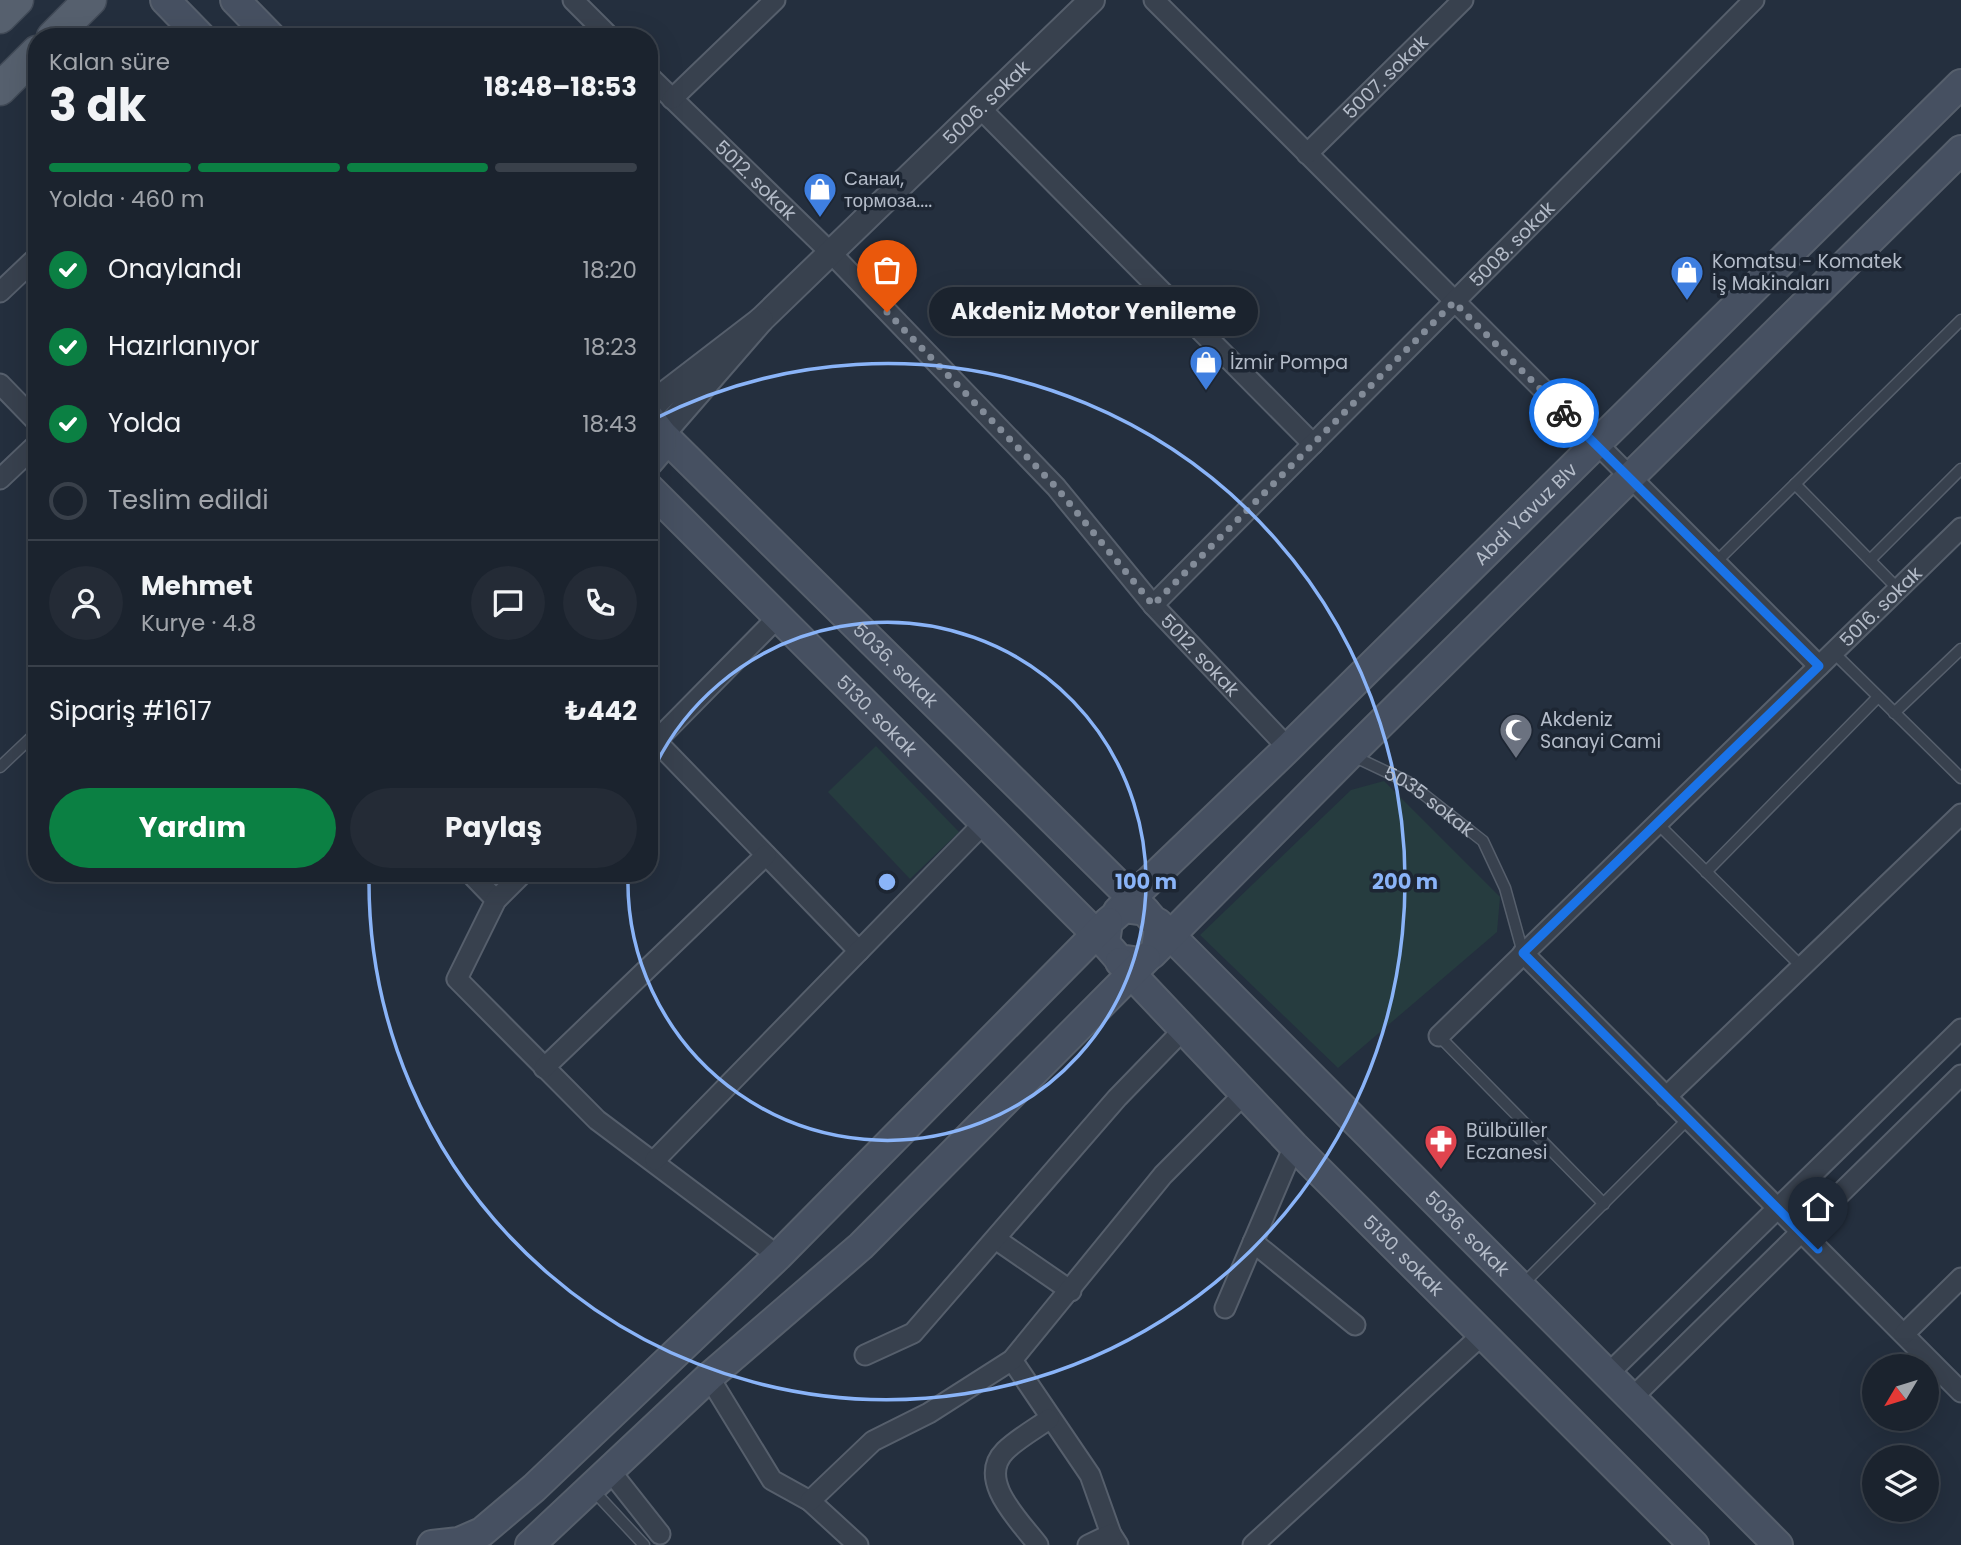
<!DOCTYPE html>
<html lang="tr">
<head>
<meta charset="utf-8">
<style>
	:root { --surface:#1b232e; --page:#242b36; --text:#f1f3f6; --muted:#a0a4aa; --line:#39404a; --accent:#0b8043 }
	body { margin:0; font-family:Poppins,sans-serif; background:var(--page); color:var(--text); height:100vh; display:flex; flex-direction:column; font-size:26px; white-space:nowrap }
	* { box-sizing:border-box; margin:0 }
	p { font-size:23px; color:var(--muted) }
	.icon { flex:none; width:38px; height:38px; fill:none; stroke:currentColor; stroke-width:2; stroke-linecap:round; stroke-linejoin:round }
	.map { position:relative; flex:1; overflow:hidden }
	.sheet { position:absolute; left:28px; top:28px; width:630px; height:854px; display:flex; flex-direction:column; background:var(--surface); border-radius:28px; box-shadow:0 7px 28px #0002,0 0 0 2px var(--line) }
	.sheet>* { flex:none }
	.needle { width:46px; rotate:232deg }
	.tools { position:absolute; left:1862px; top:1354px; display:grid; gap:14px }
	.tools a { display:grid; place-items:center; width:77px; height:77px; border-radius:50%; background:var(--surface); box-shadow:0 7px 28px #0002,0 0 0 2px var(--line); font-size:35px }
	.pin { position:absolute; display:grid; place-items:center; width:60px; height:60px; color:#fff; margin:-72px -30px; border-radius:50% 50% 50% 0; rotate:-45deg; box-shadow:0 0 7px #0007 }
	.pin .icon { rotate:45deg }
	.courier { position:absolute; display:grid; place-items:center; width:70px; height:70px; margin:-35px; border:5px solid #1a73e8; border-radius:50%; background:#fff; color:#222; box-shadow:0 2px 9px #0007 }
	.bubble { position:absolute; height:49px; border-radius:24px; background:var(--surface); box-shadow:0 7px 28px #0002,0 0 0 2px var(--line); font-size:23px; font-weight:700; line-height:49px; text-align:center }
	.headline em { font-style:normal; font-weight:700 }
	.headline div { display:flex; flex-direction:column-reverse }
	.headline { display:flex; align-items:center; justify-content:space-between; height:119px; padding:0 21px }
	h1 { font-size:46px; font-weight:700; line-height:52px }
	.bar { display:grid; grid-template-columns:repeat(4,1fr); gap:10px 7px; align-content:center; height:84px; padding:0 21px }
	.bar i { height:9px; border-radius:5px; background:var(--line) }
	.bar .selected { background:var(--accent) }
	.bar p { grid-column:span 4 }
	.line { display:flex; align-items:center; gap:18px; padding:0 21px; border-top:2px solid var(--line) }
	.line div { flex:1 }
	.round { display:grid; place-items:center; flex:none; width:74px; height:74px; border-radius:37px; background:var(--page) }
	ol { padding:0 21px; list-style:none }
	li { display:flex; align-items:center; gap:21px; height:77px }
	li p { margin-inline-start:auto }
	li .icon { padding:7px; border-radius:50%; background:var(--accent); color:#fff; stroke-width:4 }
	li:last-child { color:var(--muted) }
	li i { width:38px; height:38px; border:4px solid var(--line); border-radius:50% }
	.action { display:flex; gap:14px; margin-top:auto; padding:14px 21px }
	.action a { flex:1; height:80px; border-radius:42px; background:var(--accent); color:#fff; font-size:28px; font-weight:700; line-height:80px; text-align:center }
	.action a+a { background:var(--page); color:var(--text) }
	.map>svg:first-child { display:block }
	.green { fill:#263c3f }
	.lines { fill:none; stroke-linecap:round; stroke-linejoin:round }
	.service-casing { stroke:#565f6c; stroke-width:13 }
	.minor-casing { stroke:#565f6c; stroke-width:23 }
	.tertiary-casing { stroke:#565f6c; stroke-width:28 }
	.secondary-casing { stroke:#565f6c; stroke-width:32 }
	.primary-casing { stroke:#414a57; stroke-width:35 }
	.service { stroke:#38414e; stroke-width:10 }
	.minor { stroke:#38414e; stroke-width:19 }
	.tertiary { stroke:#38414e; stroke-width:24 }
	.secondary { stroke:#465061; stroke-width:28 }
	.primary { stroke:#56606e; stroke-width:32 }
	.done { stroke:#828b98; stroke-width:7; stroke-dasharray:0 12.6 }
	.route { stroke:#1a73e8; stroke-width:9 }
	.ring { fill:none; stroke:#8ab4f8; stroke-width:3.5 }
	.labels { text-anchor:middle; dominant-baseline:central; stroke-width:7; stroke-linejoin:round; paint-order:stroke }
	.street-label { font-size:19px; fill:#b4bcc9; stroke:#1d2633 }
	.poi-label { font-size:19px; fill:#b4bcc9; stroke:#1d2633; text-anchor:start }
	.centre { fill:#8ab4f8; stroke:#1d2633; stroke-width:3.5 }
	.ring-label { font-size:21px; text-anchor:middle; font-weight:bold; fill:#8ab4f8; stroke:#1d2633; stroke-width:7; stroke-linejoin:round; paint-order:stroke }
</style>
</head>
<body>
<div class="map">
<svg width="1961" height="1545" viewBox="0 0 1961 1545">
	<rect width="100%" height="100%" fill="#242f3e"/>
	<g class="green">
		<polygon points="876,746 959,832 910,879 828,792"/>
		<polygon points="1384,781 1500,897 1497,932 1338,1068 1200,935 1351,790"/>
	</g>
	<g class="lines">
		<defs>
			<g id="service">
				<polyline points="1795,484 1898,589"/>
				<polyline points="1870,560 1961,469"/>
				<polyline points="1715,563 1961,320"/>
				<polyline points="1833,652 1961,778"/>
				<polyline points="1894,713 1961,649"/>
				<path id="s1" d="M1353 756 1408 782 1483 841 1505 888 1523 953"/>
				<polyline points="0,767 37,732"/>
				<polyline points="1657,823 1802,967"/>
				<polyline points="1706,872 1878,697"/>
				<polyline points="1439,1036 1604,1204"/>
				<polyline points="1523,1284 1688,1119"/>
				<polyline points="592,1489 644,1545"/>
			</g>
			<g id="minor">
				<polyline points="573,0 610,37"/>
				<polyline points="1154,0 1819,666"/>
				<path id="s2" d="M649 76 831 253 1056 487 1153 605 1288 748"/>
				<polyline points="672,99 775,0"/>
				<polyline points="980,108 1313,444"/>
				<path id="s3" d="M1307 154 1463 0"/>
				<polyline points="0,292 37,257"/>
				<polyline points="0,384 37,422"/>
				<polyline points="0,479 37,444"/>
				<path id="s4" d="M1153 605 1754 0"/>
				<polyline points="656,741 859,951"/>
				<polyline points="649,748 778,617"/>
				<polyline points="470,873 496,900"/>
				<polyline points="523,873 496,900 457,979 597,1120 778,1256"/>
				<polyline points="1523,953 1961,1392"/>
				<path id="s5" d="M1439 1036 1961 528"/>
				<polyline points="544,1068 766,855"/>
				<polyline points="1666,1097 1961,814"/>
				<polyline points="655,1160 983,824"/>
				<polyline points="997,1240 1071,1291"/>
				<polyline points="1253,1242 1355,1325"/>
				<polyline points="1225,1308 1294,1146"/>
				<polyline points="1904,1334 1961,1278"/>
				<polyline points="865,1355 913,1333 1117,1098 1184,1029"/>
				<polyline points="1012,1360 1090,1475 1111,1534 1118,1545"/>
				<polyline points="1609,1373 1961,1029"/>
				<polyline points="709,1377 772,1480 810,1501 858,1545"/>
				<polyline points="1633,1397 1961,1075"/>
				<polyline points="611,1472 660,1534"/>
				<polyline points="810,1501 873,1441 929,1413 1012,1360 1163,1175 1245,1093"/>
				<path d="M1038 1545C1020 1521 976 1480 1005 1451 1017 1439 1035 1429 1049 1419"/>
				<polyline points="1088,1545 1111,1534"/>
				<polyline points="1253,1545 1483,1334"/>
			</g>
			<g id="tertiary">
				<path id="s6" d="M761 320 1092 0"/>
				<polyline points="649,410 666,393 761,320 662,434"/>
			</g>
			<g id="secondary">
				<polyline points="165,0 201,37"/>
				<polyline points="235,0 271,37"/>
				<path id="s7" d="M649 417 662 434 1145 911"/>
				<polyline points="649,461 661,447 662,434"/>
				<path id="s8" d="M649 488 1105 943"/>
				<path id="s9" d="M1118 911 1288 748 1961 84"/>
				<path id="s10" d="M1158 923 1778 1545"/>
				<polyline points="1156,949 1159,927 1145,911 1124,908 1108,922 1105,943 1119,959 1140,962 1152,954 1349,755 1961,150"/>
				<path id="s11" d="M1120 962 1294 1146 1694 1545"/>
				<polyline points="432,1545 459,1542 482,1532 534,1488 778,1256 1108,922"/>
				<polyline points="530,1545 709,1377 861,1246 1146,959"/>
			</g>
			<g id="primary">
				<polyline points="0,17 17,0"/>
				<polyline points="53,37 90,0"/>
				<polyline points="0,89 37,52"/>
			</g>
		</defs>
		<use href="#service" class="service-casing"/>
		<use href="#minor" class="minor-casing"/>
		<use href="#tertiary" class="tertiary-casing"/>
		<use href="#secondary" class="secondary-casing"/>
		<use href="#primary" class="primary-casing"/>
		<use href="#service" class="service"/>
		<use href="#minor" class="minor"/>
		<use href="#tertiary" class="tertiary"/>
		<use href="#secondary" class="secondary"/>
		<use href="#primary" class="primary"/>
	</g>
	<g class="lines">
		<polyline class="done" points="887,312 1056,487 1153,605 1454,302 1564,413"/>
		<polyline class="route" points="1564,413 1819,666 1523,953 1818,1249"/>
	</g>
	<g class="ring">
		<path d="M649 779A259 259 0 1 1 628 875"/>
		<path d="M652 420A518 518 0 1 1 369 877"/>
	</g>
	<defs>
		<symbol id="shop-pin" viewBox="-11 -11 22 30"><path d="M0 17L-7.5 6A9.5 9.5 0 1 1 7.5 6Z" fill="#3f7fe0" stroke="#1d2633"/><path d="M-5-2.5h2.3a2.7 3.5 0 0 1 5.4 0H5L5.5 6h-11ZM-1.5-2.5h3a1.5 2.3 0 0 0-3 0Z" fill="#fff"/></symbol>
		<symbol id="mosque-pin" viewBox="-11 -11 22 30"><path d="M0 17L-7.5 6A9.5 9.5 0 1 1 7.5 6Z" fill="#6b7280" stroke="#1d2633"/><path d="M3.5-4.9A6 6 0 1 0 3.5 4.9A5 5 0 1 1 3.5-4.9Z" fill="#fff"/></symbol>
		<symbol id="pharmacy-pin" viewBox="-11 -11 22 30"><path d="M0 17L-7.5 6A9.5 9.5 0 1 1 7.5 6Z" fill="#e0444e" stroke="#1d2633"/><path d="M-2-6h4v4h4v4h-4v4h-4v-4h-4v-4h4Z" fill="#fff"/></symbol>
	</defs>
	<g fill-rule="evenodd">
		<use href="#shop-pin" x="801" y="170" width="38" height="52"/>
		<use href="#shop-pin" x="1668" y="253" width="38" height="52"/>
		<use href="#shop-pin" x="1187" y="343" width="38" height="52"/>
		<use href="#mosque-pin" x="1497" y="711" width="38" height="52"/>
		<use href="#pharmacy-pin" x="1422" y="1122" width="38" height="52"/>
	</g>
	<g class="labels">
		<g class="street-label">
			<text stroke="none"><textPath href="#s3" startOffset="110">5007. sokak</textPath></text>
			<text stroke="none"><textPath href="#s6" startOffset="313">5006. sokak</textPath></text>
			<text stroke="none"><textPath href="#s2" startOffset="149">5012. sokak</textPath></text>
			<text stroke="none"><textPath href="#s4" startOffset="509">5008. sokak</textPath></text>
			<text stroke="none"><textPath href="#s9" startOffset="569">Abdi Yavuz Blv</textPath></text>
			<text stroke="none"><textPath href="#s5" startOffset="616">5016. sokak</textPath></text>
			<text stroke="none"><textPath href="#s2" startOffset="800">5012. sokak</textPath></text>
			<text stroke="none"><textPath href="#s7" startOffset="350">5036. sokak</textPath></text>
			<text stroke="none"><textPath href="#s8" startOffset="322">5130. sokak</textPath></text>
			<text stroke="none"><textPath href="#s1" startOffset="89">5035 sokak</textPath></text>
			<text stroke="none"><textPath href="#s10" startOffset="438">5036. sokak</textPath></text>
			<text stroke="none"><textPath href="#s11" startOffset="408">5130. sokak</textPath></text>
		</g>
		<g class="poi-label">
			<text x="844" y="178">Санаи,<tspan x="844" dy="22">тормоза....</tspan></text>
			<text x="1712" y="261">Komatsu - Komatek<tspan x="1712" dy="22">İş Makinaları</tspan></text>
			<text x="1230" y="362">İzmir Pompa</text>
			<text x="1540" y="719">Akdeniz<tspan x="1540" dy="22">Sanayi Cami</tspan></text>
			<text x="1466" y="1130">Bülbüller<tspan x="1466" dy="22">Eczanesi</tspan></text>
		</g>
	</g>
	<circle cx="887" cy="882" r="10" class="centre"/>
	<g class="ring-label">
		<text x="1146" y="889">100 m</text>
		<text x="1405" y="889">200 m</text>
	</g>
</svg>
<div class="tools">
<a><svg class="needle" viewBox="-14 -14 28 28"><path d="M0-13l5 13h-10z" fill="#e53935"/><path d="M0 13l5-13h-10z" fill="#a0a4aa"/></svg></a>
<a><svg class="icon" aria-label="layers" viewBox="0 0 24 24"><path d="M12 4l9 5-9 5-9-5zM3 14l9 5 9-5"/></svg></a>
</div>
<div class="pin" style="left:887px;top:312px;background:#ea580c"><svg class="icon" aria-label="bag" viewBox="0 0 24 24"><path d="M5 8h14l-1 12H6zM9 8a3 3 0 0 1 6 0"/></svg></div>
<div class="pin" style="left:1818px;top:1249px;background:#1f2937"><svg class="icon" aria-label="home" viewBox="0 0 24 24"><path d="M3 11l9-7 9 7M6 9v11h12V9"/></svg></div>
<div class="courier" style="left:1564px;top:413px"><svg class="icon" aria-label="bike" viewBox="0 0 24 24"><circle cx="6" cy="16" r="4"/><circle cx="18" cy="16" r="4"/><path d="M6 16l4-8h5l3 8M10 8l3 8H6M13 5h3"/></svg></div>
<div class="bubble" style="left:929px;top:287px;width:329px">Akdeniz Motor Yenileme</div>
<section class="sheet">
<div class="headline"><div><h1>3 dk</h1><p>Kalan süre</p></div><em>18:48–18:53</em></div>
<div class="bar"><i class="selected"></i><i class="selected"></i><i class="selected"></i><i></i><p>Yolda · 460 m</p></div>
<ol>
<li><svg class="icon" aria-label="check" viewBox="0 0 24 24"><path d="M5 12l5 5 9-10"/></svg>Onaylandı<p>18:20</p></li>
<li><svg class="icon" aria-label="check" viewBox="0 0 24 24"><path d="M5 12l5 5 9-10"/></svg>Hazırlanıyor<p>18:23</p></li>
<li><svg class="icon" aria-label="check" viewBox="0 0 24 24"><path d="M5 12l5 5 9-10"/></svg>Yolda<p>18:43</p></li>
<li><i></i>Teslim edildi</li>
</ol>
<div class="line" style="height:126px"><a class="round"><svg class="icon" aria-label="person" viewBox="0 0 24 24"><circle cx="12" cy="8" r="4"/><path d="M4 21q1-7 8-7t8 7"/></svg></a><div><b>Mehmet</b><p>Kurye · 4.8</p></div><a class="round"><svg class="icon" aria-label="chat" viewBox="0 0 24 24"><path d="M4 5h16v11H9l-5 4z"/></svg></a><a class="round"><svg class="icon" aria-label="phone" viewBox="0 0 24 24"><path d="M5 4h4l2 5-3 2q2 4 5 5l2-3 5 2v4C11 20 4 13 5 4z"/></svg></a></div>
<div class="line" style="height:91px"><div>Sipariş #1617</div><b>₺442</b></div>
<div class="action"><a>Yardım</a><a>Paylaş</a></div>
</section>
</div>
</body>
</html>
